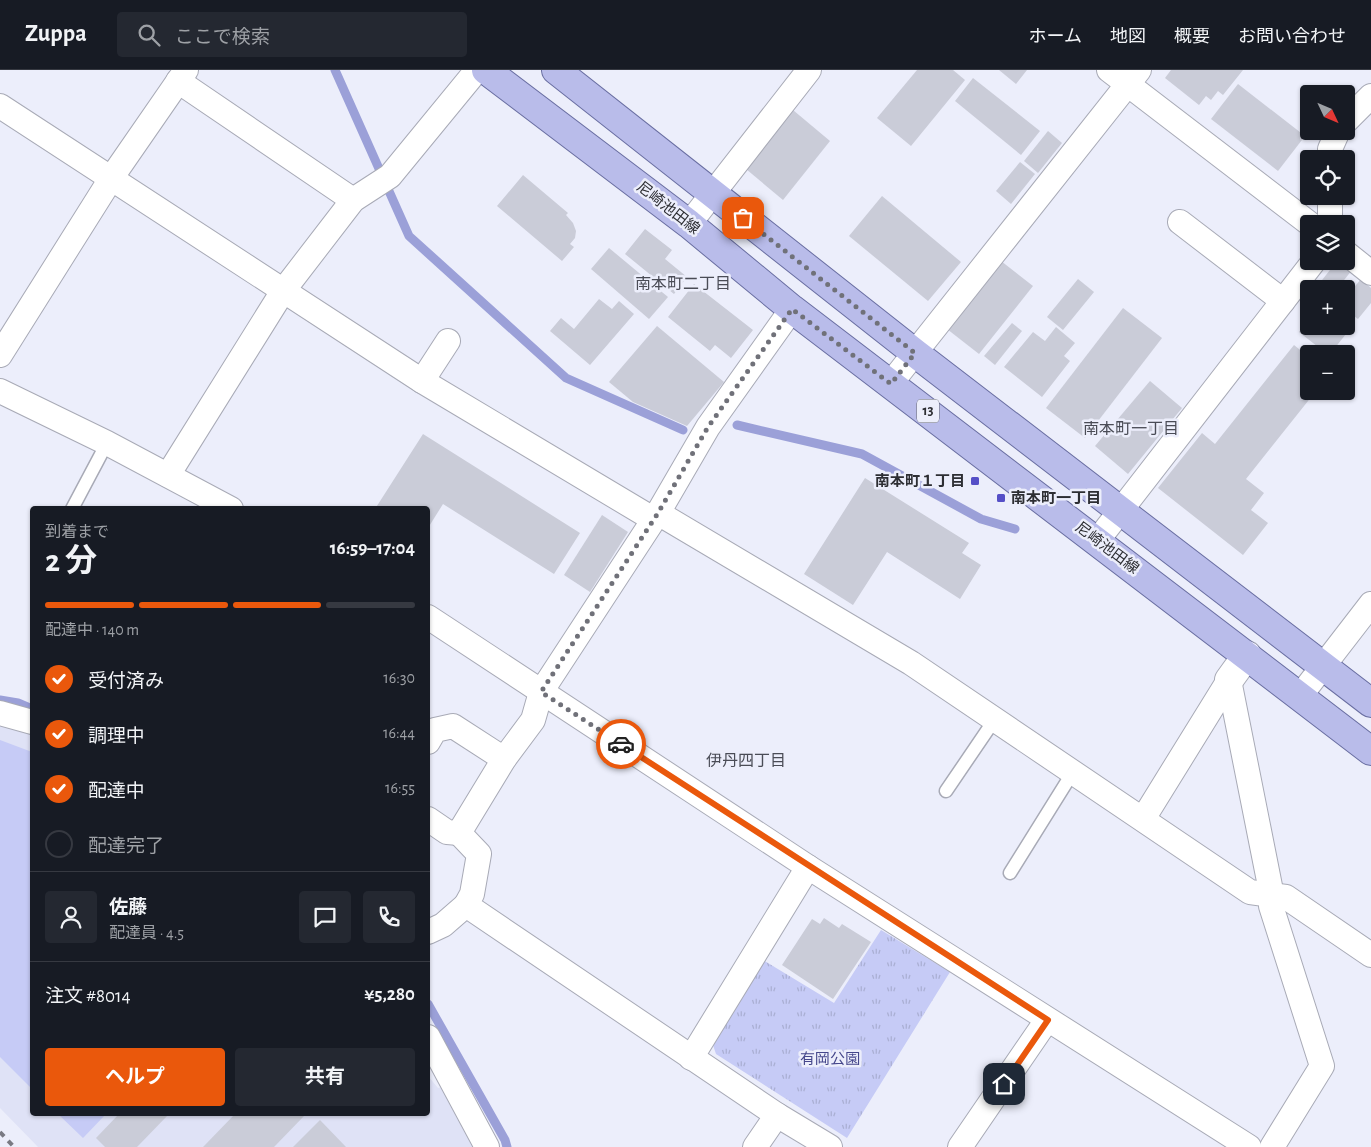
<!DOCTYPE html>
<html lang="ja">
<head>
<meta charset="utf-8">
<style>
	:root { --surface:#171b24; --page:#242831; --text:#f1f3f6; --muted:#9ea1a6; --line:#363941; --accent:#ea580c }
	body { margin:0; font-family:"Alegreya Sans","Noto Sans JP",sans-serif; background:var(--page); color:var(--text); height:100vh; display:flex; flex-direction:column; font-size:19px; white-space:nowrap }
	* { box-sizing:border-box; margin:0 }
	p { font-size:16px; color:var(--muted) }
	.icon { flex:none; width:28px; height:28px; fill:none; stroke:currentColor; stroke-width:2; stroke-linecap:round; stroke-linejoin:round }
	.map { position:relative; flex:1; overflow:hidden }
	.panel { position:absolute; left:30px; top:436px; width:400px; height:610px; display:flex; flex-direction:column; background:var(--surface); border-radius:5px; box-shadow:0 1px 4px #0004 }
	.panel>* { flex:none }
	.needle { width:32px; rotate:134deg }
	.buttons { position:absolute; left:1300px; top:15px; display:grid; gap:10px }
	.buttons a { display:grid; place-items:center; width:55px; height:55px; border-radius:5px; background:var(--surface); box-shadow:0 1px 4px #0004; font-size:25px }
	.pin { position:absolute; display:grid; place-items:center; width:42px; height:42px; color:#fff; margin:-21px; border-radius:10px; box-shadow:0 2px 8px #0006 }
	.courier { position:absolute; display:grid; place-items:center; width:50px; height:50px; margin:-25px; border:4px solid #ea580c; border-radius:50%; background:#fff; color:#222; box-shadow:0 1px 6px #0007 }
	.head em { font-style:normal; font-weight:700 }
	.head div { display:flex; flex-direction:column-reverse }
	.head { display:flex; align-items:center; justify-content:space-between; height:85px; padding:0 15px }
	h1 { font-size:32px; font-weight:700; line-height:38px }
	.bar { display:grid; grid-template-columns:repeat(4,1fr); gap:8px 5px; align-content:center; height:60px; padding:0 15px }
	.bar i { height:6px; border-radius:4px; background:var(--line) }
	.bar .selected { background:var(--accent) }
	.bar p { grid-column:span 4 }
	.line { display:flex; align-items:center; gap:12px; padding:0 15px; border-top:1px solid var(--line) }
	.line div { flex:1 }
	.round { display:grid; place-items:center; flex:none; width:52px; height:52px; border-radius:5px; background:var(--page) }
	ol { padding:0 15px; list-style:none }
	li { display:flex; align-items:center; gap:15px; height:55px }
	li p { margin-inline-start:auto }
	li .icon { padding:5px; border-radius:50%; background:var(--accent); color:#fff; stroke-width:4 }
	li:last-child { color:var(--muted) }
	li i { width:28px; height:28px; border:2px solid var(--line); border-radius:50% }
	.cta { display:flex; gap:10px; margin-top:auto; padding:10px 15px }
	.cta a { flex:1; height:58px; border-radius:5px; background:var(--accent); color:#fff; font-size:20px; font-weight:700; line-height:58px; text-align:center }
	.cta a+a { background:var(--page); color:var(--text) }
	header { display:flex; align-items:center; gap:30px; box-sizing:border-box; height:70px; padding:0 25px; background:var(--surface); border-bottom:1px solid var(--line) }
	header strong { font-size:24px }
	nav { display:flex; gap:28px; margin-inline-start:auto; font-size:18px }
	.search { width:350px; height:45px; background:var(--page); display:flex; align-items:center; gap:12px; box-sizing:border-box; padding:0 18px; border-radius:5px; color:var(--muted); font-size:19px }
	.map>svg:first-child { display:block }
	.built { fill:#dfe2f6 }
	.grass { fill:url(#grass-tufts) }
	.pitch { fill:#c6cbf6 }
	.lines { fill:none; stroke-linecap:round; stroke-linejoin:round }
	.stream { stroke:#9ba0d8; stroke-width:9 }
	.building { fill:#caccd8 }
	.service-casing { stroke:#a8aab6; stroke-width:15 }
	.minor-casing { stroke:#a8aab6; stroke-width:26 }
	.tertiary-casing { stroke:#a8aab6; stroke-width:30 }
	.primary-casing { stroke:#696ea1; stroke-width:30 }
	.service { stroke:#fff; stroke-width:12 }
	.minor { stroke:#fff; stroke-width:24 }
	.tertiary { stroke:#fff; stroke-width:28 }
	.primary { stroke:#b9bcea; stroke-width:28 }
	.rail { stroke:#797a83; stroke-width:4; stroke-dasharray:6 6; stroke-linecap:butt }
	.done { stroke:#707179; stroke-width:5; stroke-dasharray:0 9 }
	.route { stroke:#ea580c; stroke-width:6 }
	.poi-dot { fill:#554fc7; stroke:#eceefb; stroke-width:2 }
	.labels { text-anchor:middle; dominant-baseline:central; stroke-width:5; stroke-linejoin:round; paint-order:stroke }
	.shield { fill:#eceefb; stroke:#66686f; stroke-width:1 }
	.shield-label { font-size:14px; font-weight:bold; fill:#2d2e33 }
	.street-label { font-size:15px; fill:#2d2e33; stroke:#eceefb }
	.poi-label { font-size:15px; font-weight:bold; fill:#2d2e33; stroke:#eceefb; text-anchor:end }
	.park-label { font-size:15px; fill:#46488c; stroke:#eceefb }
	.neighbourhood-label { font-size:16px; fill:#4a4c56; stroke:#eceefb }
</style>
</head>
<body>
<header>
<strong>Zuppa</strong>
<div class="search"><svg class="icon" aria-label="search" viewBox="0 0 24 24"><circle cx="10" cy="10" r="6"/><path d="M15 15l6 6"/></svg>ここで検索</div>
<nav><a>ホーム</a><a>地図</a><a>概要</a><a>お問い合わせ</a></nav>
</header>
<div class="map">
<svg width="1371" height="1077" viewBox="0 0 1371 1077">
	<defs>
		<pattern id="grass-tufts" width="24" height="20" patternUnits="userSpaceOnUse" patternTransform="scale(1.25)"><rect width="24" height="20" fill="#c6cbf6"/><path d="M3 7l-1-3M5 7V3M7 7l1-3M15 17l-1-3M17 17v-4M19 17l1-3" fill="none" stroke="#aaafd3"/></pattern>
	</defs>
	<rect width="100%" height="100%" fill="#eceefb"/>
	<polygon class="built" points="0,653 32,663 32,1044 428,1044 428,1006 438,1018 451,1014 481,1077 38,1077 0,1038"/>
	<polygon class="grass" points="881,860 950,902 847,1068 716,984 712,972 763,890 834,933"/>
	<g class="pitch">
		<polygon points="0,670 32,682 32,1019 0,987"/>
		<polygon points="58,1044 106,1044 83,1068"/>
	</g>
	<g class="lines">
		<g class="stream">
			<polyline points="335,0 409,166 566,308 683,360"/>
			<polyline points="737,355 862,384 981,449 1015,459"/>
			<polyline points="0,630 18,633 32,639"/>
			<polyline points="428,934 505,1070 507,1077"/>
		</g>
	</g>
	<g class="building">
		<polygon points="917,0 953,0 965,10 911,76 877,48"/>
		<polygon points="999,0 1027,0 1016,14"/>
		<polygon points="1171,0 1243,0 1223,25 1218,21 1211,30 1206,26 1199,35 1165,8"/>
		<polygon points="973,8 1040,61 1021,85 955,31"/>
		<polygon points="1238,14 1305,66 1278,101 1211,49"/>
		<polygon points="793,40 830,71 783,130 746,99"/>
		<polygon points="1048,61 1062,73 1038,103 1024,91"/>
		<polygon points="1020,92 1035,104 1011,134 996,121"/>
		<polygon points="523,105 568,143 566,145 573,153 576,161 575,168 570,174 574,177 562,191 497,136"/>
		<polygon points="882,126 961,192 928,231 849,166"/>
		<polygon points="645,159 672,180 665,189 687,207 674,224 625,184"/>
		<polygon points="609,178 668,227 649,249 591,199"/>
		<polygon points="1001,191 1033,216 979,284 947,259"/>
		<polygon points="1337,191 1341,191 1352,200 1337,219 1315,219"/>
		<polygon points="1078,209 1094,222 1063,260 1047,247"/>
		<polygon points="1361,209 1371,218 1371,233 1358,249 1346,240 1346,227"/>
		<polygon points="694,214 753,260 731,288 715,275 710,281 668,247"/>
		<polygon points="599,229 612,239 619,231 634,244 590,295 550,261 561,248 574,259"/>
		<polygon points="1123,238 1162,268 1085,368 1046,338"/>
		<polygon points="1309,249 1309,256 1337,256 1346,264 1330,284 1327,284 1299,262"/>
		<polygon points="1012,253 1022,261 995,295 984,286"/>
		<polygon points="657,256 724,312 687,356 633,332 609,312"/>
		<polygon points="1056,257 1075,273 1064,286 1070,291 1042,327 1004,297 1033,262 1045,271"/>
		<polygon points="1294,275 1309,287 1309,321 1316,321 1246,409 1264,423 1251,440 1268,453 1243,485 1158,418 1202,363 1215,374"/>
		<polygon points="1150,311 1182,338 1128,404 1095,376"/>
		<polygon points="423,364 580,463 554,504 443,434 428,458 428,439 375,439"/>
		<polygon points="865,408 969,473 962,483 981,495 960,529 887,482 853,535 804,504"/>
		<polygon points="602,445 628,462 590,522 564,505"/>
		<polygon points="824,848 839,858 842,854 871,872 833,929 782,895 812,849 820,854"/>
		<polygon points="119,1044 169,1044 137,1077 105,1077 96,1068"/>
		<polygon points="235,1044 306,1044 274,1077 203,1077"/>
		<polygon points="320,1050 346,1077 293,1077"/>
	</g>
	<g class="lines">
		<defs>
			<g id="service">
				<polyline points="72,439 107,373"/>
				<polyline points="946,721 995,649"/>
				<polyline points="1010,803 1073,702"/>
			</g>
			<g id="minor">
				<polyline points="1109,0 1310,154"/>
				<polyline points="178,11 353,130"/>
				<polyline points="0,36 422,311 653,449"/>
				<polyline points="1346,51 1371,26"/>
				<polyline points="1330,89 1330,79 1338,61"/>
				<polyline points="1330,126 1330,154"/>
				<polyline points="1180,152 1283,231"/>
				<polyline points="689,154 809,0"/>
				<polyline points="1346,183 1371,203"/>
				<polyline points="792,239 708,357 658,443 541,622 533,650 504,689 459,763 479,784 472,824 466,835 777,1045 830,1077"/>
				<polyline points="0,285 112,107 186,0"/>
				<polyline points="422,311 448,271"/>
				<polyline points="891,313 1139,0"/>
				<polyline points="0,321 107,373 231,439"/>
				<polyline points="168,405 283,221 353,130 390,106 477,0"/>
				<polyline points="658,443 911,593 1250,822 1286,827 1371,885"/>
				<polyline points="1097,471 1314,191"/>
				<polyline points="428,547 808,797 1249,1077"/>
				<polyline points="1300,626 1371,534"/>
				<polyline points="0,643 32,652"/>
				<polyline points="428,672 435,660 453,656 504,689"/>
				<polyline points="428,749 447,762 459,763"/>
				<polyline points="1143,749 1229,610 1272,826 1271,836 1322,996 1272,1077"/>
				<polyline points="428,862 443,855 466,835"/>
				<polyline points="428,967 487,1077"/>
				<polyline points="691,988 808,797"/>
				<polyline points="755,1077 777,1045"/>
				<polyline points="960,1077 1047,950"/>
			</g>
			<polyline id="tertiary" points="1229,610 1247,585"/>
			<g id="primary">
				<polyline points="486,0 689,154 792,239 1371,681"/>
				<polyline points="556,0 915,283 1371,633"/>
			</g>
		</defs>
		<use href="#service" class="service-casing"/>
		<use href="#minor" class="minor-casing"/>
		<use href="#tertiary" class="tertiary-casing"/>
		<use href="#primary" class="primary-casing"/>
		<use href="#service" class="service"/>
		<use href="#minor" class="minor"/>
		<use href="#tertiary" class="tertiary"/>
		<use href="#primary" class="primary"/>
		<polyline class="rail" points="0,1062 14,1077"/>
	</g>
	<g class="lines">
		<polyline class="done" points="621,674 541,622 658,443 708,357 792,239 891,314 915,283 743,148"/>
		<polyline class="route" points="621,674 1048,950 1004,1014"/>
	</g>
	<g class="poi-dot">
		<rect x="970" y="406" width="10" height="10" rx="2.5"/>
		<rect x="996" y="423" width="10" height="10" rx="2.5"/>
	</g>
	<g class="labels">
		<rect class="shield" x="917" y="329.5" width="22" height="23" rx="4"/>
		<g class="shield-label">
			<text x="928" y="341">13</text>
		</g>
		<g class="street-label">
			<text transform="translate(668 138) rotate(38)">尼崎池田線</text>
			<text transform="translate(1107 478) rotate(37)">尼崎池田線</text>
		</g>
		<g class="poi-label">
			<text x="965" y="411">南本町１丁目</text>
			<text x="1011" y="428" text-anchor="start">南本町一丁目</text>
		</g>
		<g class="park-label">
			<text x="830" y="989">有岡公園</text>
		</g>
		<g class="neighbourhood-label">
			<text x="683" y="214">南本町二丁目</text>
			<text x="1131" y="359">南本町一丁目</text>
			<text x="746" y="691">伊丹四丁目</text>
		</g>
	</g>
</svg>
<div class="buttons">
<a><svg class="needle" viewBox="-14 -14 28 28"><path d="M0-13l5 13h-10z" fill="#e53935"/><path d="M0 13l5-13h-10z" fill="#9ea1a6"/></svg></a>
<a><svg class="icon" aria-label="locate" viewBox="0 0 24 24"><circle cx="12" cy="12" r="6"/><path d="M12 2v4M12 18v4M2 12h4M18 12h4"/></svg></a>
<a><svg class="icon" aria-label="layers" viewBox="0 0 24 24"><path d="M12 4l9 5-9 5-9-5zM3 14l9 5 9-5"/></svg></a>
<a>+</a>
<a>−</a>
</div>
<div class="pin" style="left:743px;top:148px;background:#ea580c"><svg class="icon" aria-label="bag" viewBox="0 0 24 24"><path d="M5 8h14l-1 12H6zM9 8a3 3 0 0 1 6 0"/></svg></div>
<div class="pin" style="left:1004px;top:1014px;background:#1f2937"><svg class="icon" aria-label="home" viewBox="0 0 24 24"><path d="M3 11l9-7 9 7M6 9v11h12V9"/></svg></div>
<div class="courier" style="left:621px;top:674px"><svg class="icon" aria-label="car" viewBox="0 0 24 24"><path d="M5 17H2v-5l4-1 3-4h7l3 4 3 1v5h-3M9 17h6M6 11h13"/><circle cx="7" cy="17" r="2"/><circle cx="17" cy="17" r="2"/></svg></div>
<section class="panel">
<div class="head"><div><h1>2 分</h1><p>到着まで</p></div><em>16:59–17:04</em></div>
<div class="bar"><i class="selected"></i><i class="selected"></i><i class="selected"></i><i></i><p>配達中 · 140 m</p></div>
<ol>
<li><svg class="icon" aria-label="check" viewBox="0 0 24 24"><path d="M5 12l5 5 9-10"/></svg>受付済み<p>16:30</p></li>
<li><svg class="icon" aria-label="check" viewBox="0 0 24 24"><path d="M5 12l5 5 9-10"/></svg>調理中<p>16:44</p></li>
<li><svg class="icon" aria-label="check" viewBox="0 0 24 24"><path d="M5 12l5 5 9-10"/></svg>配達中<p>16:55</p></li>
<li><i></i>配達完了</li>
</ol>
<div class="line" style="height:90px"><a class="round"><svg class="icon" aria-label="person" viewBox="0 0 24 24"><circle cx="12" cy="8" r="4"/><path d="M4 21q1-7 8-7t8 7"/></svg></a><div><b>佐藤</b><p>配達員 · 4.5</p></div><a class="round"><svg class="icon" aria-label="chat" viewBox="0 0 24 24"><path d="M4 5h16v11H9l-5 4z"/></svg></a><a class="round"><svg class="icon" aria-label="phone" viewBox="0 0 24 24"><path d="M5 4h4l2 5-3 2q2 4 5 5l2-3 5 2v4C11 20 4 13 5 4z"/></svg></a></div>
<div class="line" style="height:65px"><div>注文 #8014</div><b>¥5,280</b></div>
<div class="cta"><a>ヘルプ</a><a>共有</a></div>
</section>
</div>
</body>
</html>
